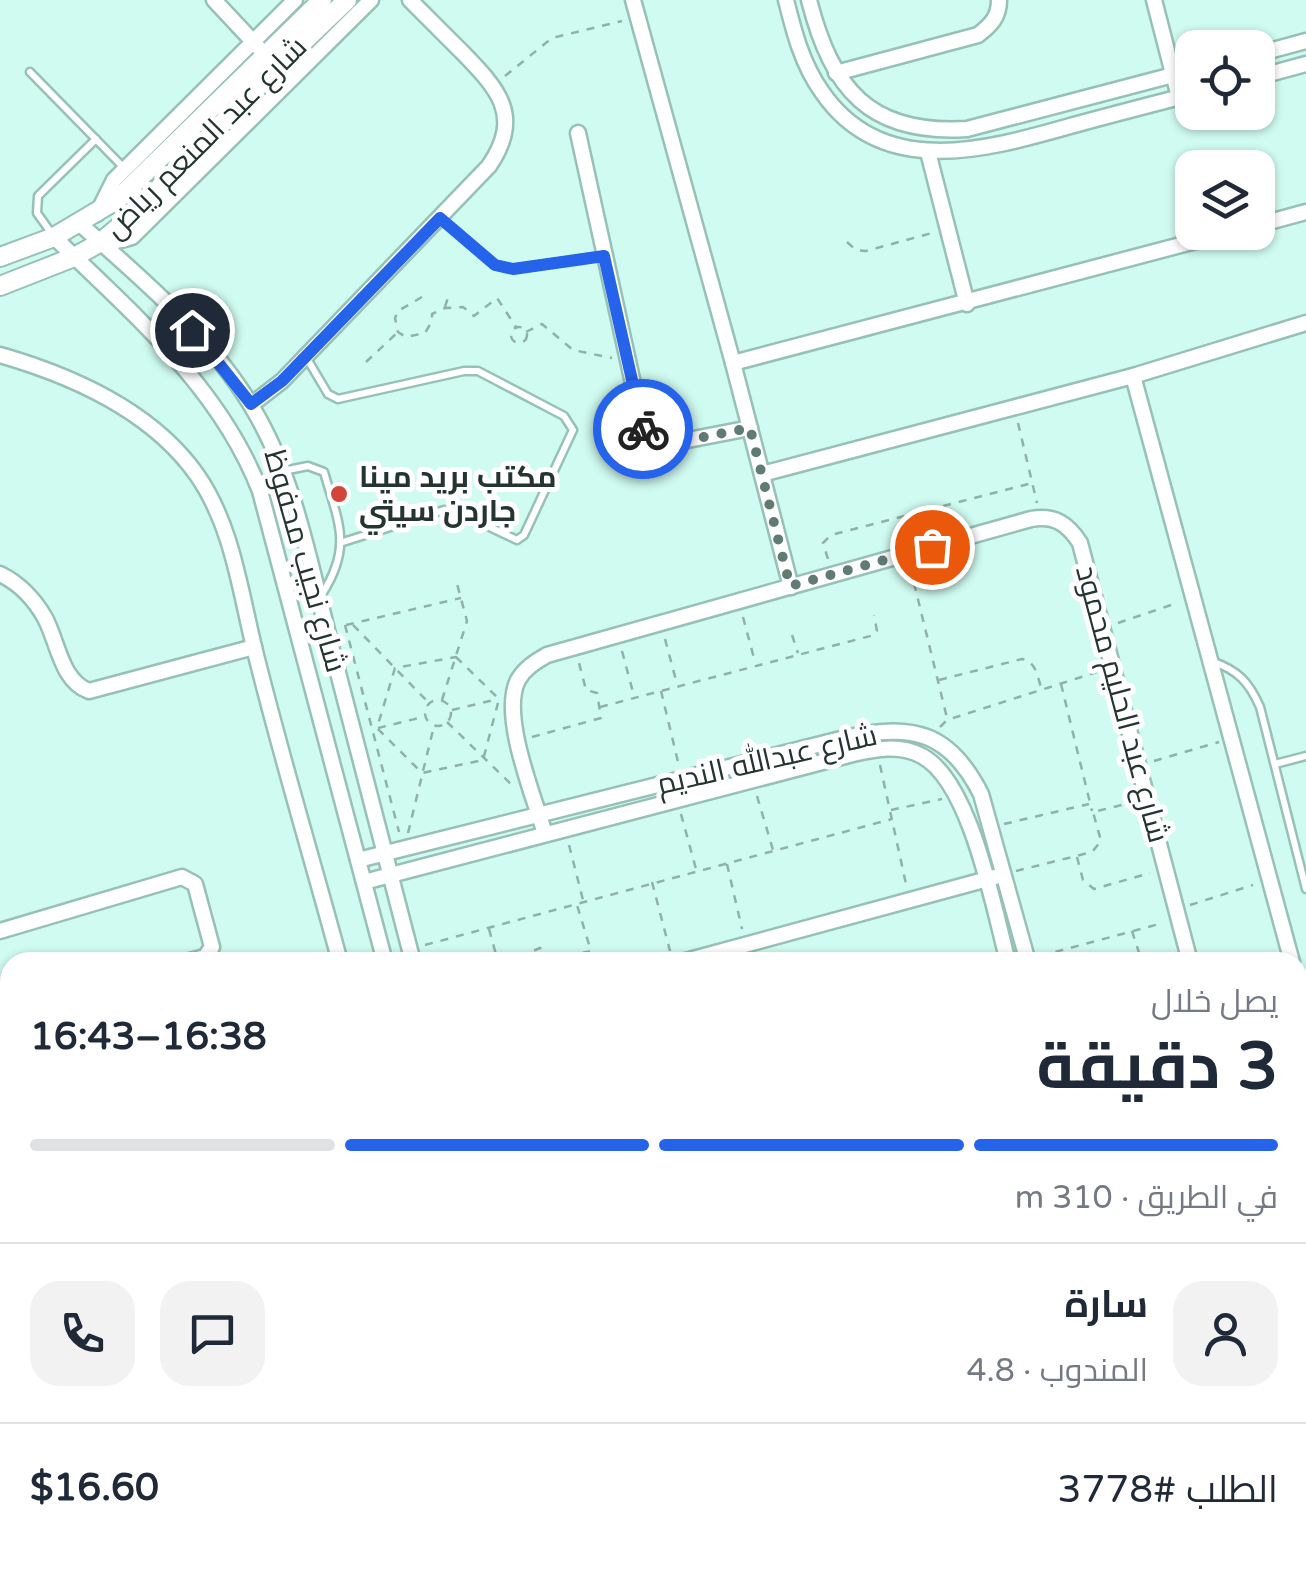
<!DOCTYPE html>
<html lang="ar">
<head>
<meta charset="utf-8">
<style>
	:root { --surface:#fff; --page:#f2f2f3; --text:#1f2937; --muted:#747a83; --line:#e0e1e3; --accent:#2563eb }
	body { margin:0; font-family:"Varela Round",Cairo,sans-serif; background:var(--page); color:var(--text); direction:rtl; height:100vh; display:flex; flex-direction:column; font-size:38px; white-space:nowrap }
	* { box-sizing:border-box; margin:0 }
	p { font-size:32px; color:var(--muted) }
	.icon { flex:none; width:55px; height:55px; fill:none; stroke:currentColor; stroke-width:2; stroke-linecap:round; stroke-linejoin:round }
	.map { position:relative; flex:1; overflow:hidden; direction:ltr }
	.sheet { position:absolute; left:0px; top:952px; width:1308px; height:622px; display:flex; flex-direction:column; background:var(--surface); border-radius:30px 30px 0 0; box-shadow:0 2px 8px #0004; direction:rtl }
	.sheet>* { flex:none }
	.controls { position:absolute; left:1175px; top:30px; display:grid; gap:20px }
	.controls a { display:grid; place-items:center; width:100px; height:100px; border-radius:20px; background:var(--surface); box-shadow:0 2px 8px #0004; font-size:50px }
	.pin { position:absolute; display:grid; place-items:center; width:85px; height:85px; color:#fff; margin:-42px; border:5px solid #fff; border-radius:50%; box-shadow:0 2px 10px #0007 }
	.courier { position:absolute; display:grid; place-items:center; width:100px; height:100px; margin:-50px; border:8px solid #2563eb; border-radius:50%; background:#fff; color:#222; box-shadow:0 2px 12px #0007 }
	.overview em { font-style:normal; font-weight:700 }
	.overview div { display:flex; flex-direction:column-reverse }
	.overview { display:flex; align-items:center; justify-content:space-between; height:170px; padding:0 30px }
	h1 { font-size:65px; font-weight:700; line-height:75px }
	.bar { display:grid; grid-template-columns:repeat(4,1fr); gap:15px 10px; align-content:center; height:120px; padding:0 30px }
	.bar i { height:12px; border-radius:8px; background:var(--line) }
	.bar .active { background:var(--accent) }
	.bar p { grid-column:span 4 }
	.line { display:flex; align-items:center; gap:25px; padding:0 30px; border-top:2px solid var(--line) }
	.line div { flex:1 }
	.round { display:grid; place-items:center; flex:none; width:105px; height:105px; border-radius:30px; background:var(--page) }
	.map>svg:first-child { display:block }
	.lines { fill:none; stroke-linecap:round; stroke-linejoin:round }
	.lane-casing { stroke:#97c1b7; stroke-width:11 }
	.street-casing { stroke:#97c1b7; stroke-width:19 }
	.secondary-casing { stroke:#97c1b7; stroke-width:22 }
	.path { stroke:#90b1a9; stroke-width:2.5; stroke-dasharray:8 8; stroke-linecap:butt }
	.lane { stroke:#fff; stroke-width:6 }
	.street { stroke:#fff; stroke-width:14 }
	.secondary { stroke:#fff; stroke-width:18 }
	.done { stroke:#607a74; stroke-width:10; stroke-dasharray:0 18 }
	.route { stroke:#2563eb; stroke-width:12 }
	.poi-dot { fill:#d24538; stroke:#fff; stroke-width:4 }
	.labels { text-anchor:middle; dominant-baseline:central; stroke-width:10; stroke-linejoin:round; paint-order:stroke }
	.street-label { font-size:30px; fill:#243531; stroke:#fff }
	.poi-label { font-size:30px; font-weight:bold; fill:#243531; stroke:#fff; text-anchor:start }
</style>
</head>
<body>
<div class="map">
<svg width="1306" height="1574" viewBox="0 0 1306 1574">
	<rect width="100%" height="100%" fill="#d0fbf0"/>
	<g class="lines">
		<defs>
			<g id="lane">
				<polyline points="30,72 124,168"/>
				<polyline points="440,218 495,265 513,269 603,256"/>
				<polyline points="52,234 37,213 38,196 96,139"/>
				<polyline points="306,357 328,394 338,399 464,371 478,371 564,416 573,430 524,535 517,540 456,511 444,510 343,542"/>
				<path d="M283 471 308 466 324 472C338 522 353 546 322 594"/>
				<path d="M1211 661C1238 670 1249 682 1260 707L1306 889"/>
				<polyline points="1275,764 1306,756"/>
				<polyline points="905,1574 927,1565"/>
			</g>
			<g id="street">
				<polyline points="214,0 258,47"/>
				<polyline points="633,0 733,363 791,587"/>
				<path d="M786 0C794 32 802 64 822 92 883 181 989 149 1074 125 1114 114 1153 104 1192 94"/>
				<path d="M809 0C832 89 869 135 967 129L1192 70"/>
				<polyline points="1154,0 1179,97"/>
				<polyline points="1258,54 1306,41"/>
				<path d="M836 73 978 35C991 25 999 17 999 0"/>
				<polyline points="1258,77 1306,64"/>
				<polyline points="578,133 645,438 657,446 750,428"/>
				<polyline points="928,152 967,304"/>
				<polyline points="97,214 114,180 295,0"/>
				<path d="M80 224C141 278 210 336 252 407 294 476 309 560 329 638 357 746 385 854 413 962"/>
				<polyline points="1258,225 1306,212"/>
				<path d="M54 237C133 314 220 387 260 491L385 962"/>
				<polyline points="103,240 113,242 132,237 371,0"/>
				<path d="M0 355C73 376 152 411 197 475 232 525 240 590 254 647 280 753 312 858 340 962"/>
				<polyline points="733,363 1230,232"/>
				<polyline points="1133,376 1292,962"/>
				<path d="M251 405 282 381 489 166C524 115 497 88 461 51 444 34 427 17 410 0"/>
				<polyline points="762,474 1133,376 1306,323"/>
				<path d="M0 574C19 583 35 600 45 618 58 642 61 681 89 691L254 647"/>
				<path d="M545 834C534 797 500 715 518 680 525 668 535 662 547 655L1031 519C1055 515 1068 524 1080 543L1190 962"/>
				<path d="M358 860 849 737C914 723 950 733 981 794L1028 962"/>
				<path d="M364 882 853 754C876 749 900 744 922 756 971 782 994 910 1008 962"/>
				<polyline points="0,931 182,877 195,884 212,947 205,957 186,962"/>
				<polyline points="682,962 995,877"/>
				<polyline points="1298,984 1306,1015"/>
				<polyline points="0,1016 10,1013"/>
				<polyline points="0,1076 10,1103"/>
				<polyline points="0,1352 10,1341"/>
				<polyline points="1298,1369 1306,1401"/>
				<polyline points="313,1565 315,1574"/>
				<polyline points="541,1565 544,1574"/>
				<polyline points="572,1565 574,1574"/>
				<polyline points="742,1565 744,1574"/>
				<polyline points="899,1565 902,1574"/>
				<polyline points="1166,1565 1168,1574"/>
				<polyline points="1188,1565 1190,1574"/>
				<polyline points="93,1574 104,1565"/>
				<polyline points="131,1574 134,1565"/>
			</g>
			<g id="secondary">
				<polyline points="0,257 54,237 118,199 322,0"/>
				<polyline points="0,286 74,257 101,242 131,217 276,68 347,0"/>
			</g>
		</defs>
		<use href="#lane" class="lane-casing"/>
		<use href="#street" class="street-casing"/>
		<use href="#secondary" class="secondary-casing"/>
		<g class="path">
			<polyline points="505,76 552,38 622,21"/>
			<polyline points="847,242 856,250 866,251 932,233"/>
			<polyline points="422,297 398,311 395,318 398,332 406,337 425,333 432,321 432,314 445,308 463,307 474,316 497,298 516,327"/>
			<polyline points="445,307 449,294"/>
			<circle cx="519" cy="335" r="8"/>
			<polyline points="526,332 542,324 573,350 612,358"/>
			<polyline points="366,362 398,332"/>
			<polyline points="1018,423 1037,503"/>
			<polyline points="828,559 823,543 831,535 1032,483"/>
			<polyline points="914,583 947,718"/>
			<polyline points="743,617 755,662"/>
			<polyline points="1118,623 1177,603"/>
			<polyline points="345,625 399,832"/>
			<polyline points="346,625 461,598"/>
			<polyline points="353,625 429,703"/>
			<polyline points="792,635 798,653"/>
			<polyline points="665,639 677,684"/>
			<polyline points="622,651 634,696"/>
			<polygon points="456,657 499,699 483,760 422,773 377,728 395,668"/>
			<path d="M939 680 1022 659C1036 662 1037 675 1041 687"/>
			<polyline points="1061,684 1092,811"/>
			<polyline points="661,691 679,766"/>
			<circle cx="438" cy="713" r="13"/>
			<polyline points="442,700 467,621 456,580"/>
			<polyline points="600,707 874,635 877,631 874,615"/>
			<polyline points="452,710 498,699"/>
			<polyline points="447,722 514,787"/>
			<polyline points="940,727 947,720 1097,672"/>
			<polyline points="378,728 423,717"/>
			<polyline points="532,737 601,718 597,693 586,690 579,663"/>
			<polyline points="1154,761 1219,742"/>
			<polyline points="880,765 906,884"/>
			<polyline points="757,796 773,850"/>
			<polyline points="891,810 942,799"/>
			<polyline points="681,814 696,869"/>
			<polyline points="1004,824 1089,804"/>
			<polyline points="408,833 434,726"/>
			<polyline points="569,845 583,900"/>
			<polyline points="1077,857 1083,880 1094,889 1150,873"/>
			<polyline points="727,864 742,929"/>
			<polyline points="1016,871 1092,852 1101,841 1093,812 1130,803"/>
			<polyline points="652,882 670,951"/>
			<polyline points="1190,905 1253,885"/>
			<polyline points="489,929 498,962"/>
			<polyline points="1132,931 1142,962"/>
			<polyline points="425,945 892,819"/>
			<polyline points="1040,956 1163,923"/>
			<polyline points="551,960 591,951 577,905"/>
			<polyline points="525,962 528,953 540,948 548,952 551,962"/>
			<polyline points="1298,1057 1306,1054"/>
			<polyline points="1298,1201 1306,1199"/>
			<polyline points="1298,1284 1306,1282"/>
			<polyline points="1298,1545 1306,1544"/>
			<polyline points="813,1565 815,1574"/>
			<polyline points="1247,1565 1249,1574"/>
			<polyline points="1287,1565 1288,1574"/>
			<polyline points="831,1574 832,1565"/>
		</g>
		<use href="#lane" class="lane"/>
		<use href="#street" class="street"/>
		<use href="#secondary" class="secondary"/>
	</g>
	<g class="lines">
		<polyline class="done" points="643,429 648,443 657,446 750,428 790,586 932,547"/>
		<polyline class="route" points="192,330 251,404 282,381 440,218 495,265 513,269 604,256 643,429"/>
	</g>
	<circle class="poi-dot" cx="339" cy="494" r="10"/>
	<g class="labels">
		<g class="street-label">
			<text transform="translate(206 138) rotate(-45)">شارع عبد المنعم رياض</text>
			<text transform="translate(305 561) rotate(74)">شارع نجيب محفوظ</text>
			<text transform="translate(1122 704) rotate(75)">شارع عبد الحليم محمود</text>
			<text transform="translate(767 760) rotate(-13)">شارع عبدالله النديم</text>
		</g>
		<g class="poi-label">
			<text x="359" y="477">مكتب بريد مينا<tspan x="359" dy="34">جاردن سيتي</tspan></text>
		</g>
	</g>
</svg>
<div class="controls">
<a><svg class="icon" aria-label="locate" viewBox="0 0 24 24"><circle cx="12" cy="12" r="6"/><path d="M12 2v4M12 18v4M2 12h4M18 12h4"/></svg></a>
<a><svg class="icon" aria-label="layers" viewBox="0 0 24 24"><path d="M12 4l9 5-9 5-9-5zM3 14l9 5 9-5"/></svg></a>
</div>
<div class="pin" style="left:932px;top:547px;background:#ea580c"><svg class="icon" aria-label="bag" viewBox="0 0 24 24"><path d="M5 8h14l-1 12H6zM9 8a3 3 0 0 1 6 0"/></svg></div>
<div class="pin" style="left:192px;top:330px;background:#1f2937"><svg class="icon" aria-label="home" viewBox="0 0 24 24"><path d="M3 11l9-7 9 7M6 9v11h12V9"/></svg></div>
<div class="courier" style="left:643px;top:429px"><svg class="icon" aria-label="bike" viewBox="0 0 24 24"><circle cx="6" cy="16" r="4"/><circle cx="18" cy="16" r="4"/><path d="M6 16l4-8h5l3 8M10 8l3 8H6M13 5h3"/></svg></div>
<section class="sheet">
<div class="overview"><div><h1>3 دقيقة</h1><p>يصل خلال</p></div><em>16:38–16:43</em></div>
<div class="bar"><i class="active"></i><i class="active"></i><i class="active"></i><i></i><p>في الطريق · 310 m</p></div>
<div class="line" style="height:180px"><a class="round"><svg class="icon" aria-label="person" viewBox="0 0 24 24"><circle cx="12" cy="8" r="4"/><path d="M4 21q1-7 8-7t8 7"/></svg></a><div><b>سارة</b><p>المندوب · 4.8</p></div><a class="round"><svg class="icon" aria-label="chat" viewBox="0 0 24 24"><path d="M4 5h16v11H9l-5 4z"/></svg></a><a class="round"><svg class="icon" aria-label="phone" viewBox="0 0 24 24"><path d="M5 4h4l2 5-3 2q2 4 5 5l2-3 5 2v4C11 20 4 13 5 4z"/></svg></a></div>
<div class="line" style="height:130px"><div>الطلب #3778</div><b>$16.60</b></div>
</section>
</div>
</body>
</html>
